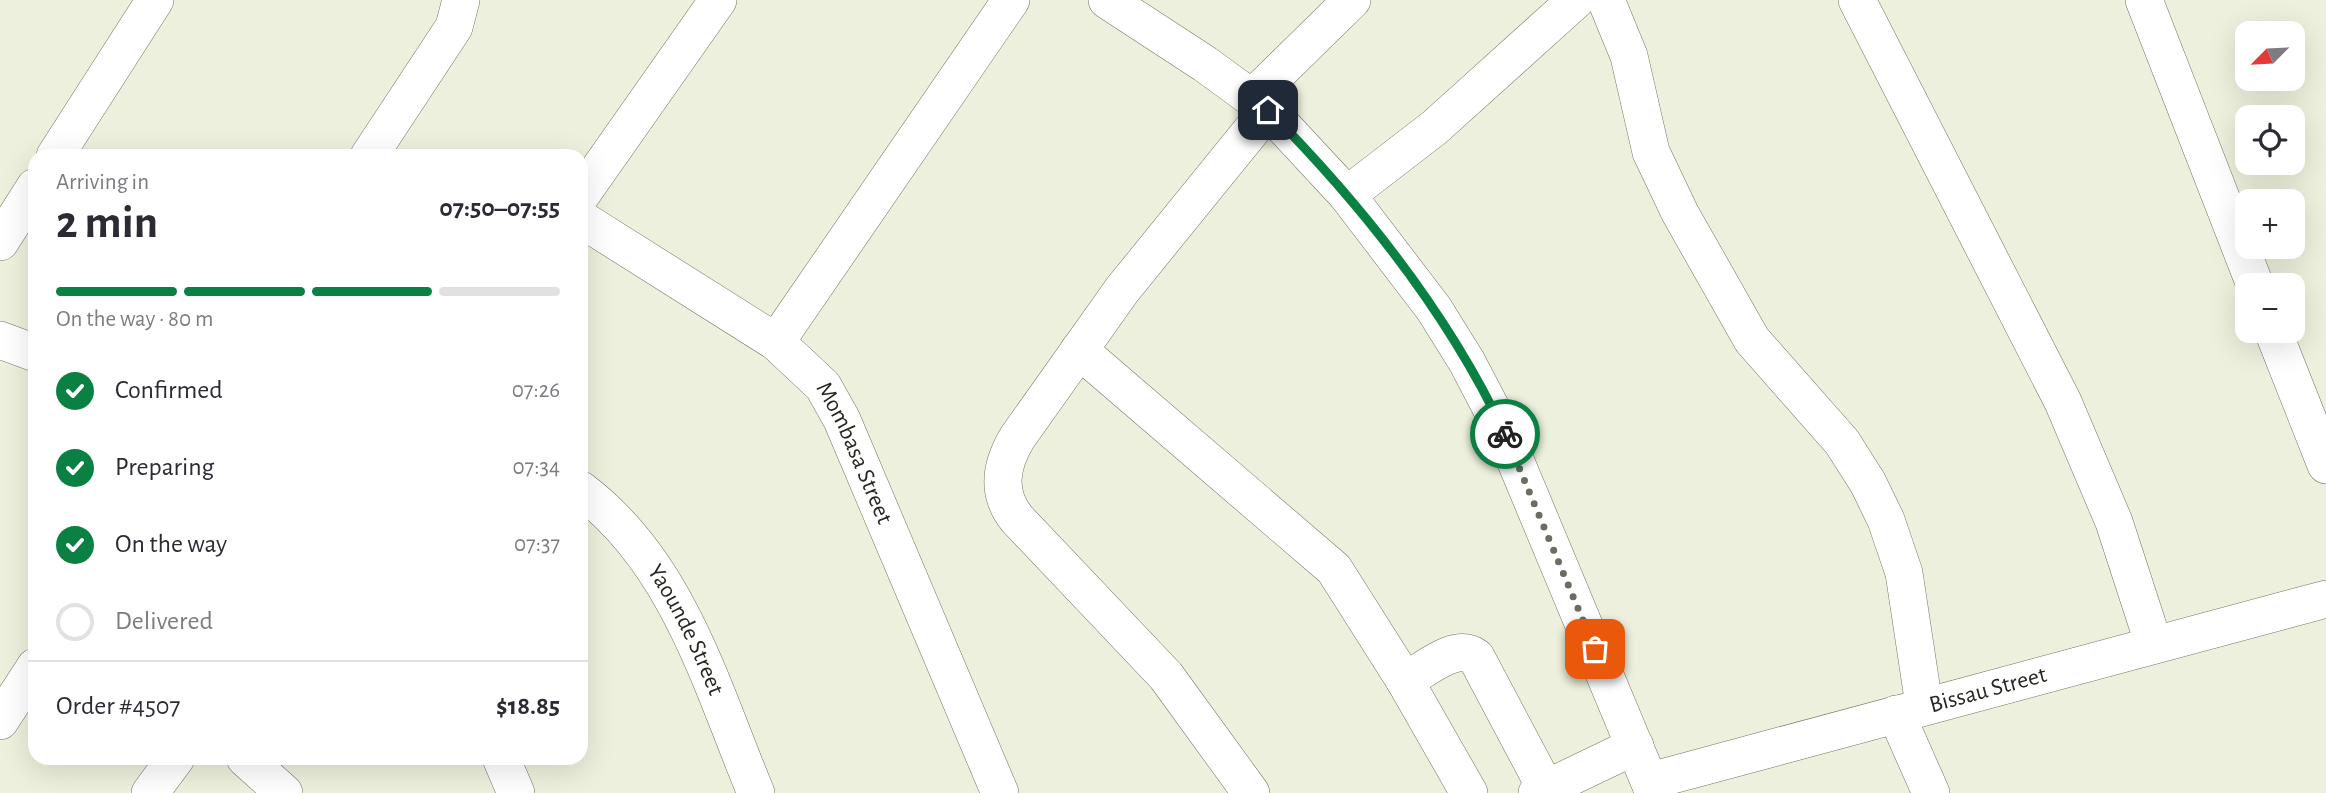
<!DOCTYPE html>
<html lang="en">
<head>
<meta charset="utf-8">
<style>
	:root { --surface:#fff; --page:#f7f7f7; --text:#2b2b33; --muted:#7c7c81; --line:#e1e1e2; --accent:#0b8043 }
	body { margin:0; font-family:"Alegreya Sans",sans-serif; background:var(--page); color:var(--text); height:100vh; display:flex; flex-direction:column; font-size:26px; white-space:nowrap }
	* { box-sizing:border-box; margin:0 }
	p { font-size:23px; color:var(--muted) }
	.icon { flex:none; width:38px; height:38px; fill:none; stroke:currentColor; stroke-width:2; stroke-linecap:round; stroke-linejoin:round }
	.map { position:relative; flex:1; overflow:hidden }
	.panel { position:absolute; left:28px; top:149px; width:560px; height:616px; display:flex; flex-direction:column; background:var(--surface); border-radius:21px; box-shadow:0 7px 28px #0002 }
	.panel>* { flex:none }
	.needle { width:46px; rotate:246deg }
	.controls { position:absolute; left:2235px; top:21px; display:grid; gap:14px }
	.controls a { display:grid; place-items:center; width:70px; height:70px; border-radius:14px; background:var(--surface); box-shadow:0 7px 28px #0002; font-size:35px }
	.pin { position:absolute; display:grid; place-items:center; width:60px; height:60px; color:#fff; margin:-30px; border-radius:14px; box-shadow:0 4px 10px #0006 }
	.courier { position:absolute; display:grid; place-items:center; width:70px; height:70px; margin:-35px; border:5px solid #0b8043; border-radius:50%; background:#fff; color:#222; box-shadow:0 2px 9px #0007 }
	.head em { font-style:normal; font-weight:600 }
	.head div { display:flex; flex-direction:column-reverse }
	.head { display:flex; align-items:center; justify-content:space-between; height:119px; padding:0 28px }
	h1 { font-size:46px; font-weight:600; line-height:52px }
	.bar { display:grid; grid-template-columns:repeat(4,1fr); gap:10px 7px; align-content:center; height:84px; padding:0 28px }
	.bar i { height:9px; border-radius:5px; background:var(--line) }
	.bar .active { background:var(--accent) }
	.bar p { grid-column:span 4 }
	.line { display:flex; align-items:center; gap:18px; padding:0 28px; border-top:2px solid var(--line) }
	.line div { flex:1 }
	ol { padding:0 28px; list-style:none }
	li { display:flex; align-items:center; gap:21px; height:77px }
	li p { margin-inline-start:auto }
	li .icon { padding:7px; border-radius:50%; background:var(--accent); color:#fff; stroke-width:4 }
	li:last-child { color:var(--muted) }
	li i { width:38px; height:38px; border:4px solid var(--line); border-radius:50% }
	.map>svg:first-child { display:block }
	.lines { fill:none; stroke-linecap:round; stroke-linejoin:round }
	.minor-casing { stroke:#727462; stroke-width:38 }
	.minor { stroke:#fff; stroke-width:37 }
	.done { stroke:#6c6d62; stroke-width:7; stroke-dasharray:0 12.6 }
	.route { stroke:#0b8043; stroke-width:9 }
	.labels { text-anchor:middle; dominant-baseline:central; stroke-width:5; stroke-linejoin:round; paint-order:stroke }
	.street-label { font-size:24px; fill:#262720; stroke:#fafde9 }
</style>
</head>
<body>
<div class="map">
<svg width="2326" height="793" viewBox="0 0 2326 793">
	<rect width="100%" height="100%" fill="#edf0dc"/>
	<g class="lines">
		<defs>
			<g id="minor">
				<polyline points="1107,0 1205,64 1268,110 1347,195 1434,309 1467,362 1503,431 1654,793"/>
				<polyline points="1606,0 1629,56 1651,152 1680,213 1752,340 1842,442 1868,483 1886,520 1904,573 1924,705"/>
				<polyline points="1857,0 2063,402 2114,522 2154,645"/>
				<polyline points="2144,0 2255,285"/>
				<polyline points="1253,97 1352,0"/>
				<polyline points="55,156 155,0"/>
				<polyline points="369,156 454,27 461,0"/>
				<polyline points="581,195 718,0"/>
				<polyline points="1347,195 1434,128 1576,0"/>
				<path id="s1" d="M581 219 776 342 823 386 842 420 1000 793"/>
				<polyline points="0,242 35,187"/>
				<polyline points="2273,331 2326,465"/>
				<polyline points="0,340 35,353"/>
				<polyline points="776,342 1011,0"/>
				<polyline points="1079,350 1334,569 1405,681 1469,793"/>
				<path id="s2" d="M581 490C678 563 711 685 756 793"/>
				<path d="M1405 681C1425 670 1455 642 1476 657L1546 789"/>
				<polyline points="1896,714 1931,793"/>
				<polyline points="0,721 35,667"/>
				<polyline points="245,758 284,793"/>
				<polyline points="501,758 516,793"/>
				<path id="s3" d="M1650 781 2326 599"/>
				<polyline points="150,793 176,758"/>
				<path d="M1251 793 1166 676 1017 519C996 493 1001 465 1017 438L1122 290 1268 110"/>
				<polyline points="1537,793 1635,746"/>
			</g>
		</defs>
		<use href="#minor" class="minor-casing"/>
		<use href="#minor" class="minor"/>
	</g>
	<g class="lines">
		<polyline class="done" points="1505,434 1595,649"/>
		<path class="route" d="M1268 110C1362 205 1448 312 1505 434"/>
	</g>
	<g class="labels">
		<g class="street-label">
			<text stroke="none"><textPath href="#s1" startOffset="369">Mombasa Street</textPath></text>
			<text stroke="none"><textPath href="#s2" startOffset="177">Yaounde Street</textPath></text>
			<text stroke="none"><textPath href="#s3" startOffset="350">Bissau Street</textPath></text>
		</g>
	</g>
</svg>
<div class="controls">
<a><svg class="needle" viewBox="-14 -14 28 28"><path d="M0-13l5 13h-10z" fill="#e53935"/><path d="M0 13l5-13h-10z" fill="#7c7c81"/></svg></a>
<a><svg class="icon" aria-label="locate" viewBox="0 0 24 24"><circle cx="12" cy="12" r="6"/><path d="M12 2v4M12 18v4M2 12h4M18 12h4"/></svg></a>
<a>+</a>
<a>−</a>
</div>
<div class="pin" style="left:1595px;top:649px;background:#ea580c"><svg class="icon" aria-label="bag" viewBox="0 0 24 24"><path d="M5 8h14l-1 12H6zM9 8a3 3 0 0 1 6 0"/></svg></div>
<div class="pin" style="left:1268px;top:110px;background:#1f2937"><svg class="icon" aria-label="home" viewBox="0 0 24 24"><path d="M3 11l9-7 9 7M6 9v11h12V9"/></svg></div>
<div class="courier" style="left:1505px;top:434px"><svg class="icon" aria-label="bike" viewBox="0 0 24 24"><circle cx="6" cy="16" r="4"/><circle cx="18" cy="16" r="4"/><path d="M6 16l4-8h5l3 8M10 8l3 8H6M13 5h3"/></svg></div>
<section class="panel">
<div class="head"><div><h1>2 min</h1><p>Arriving in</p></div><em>07:50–07:55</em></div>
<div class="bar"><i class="active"></i><i class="active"></i><i class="active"></i><i></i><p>On the way · 80 m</p></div>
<ol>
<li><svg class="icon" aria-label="check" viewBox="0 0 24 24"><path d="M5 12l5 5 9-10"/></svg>Confirmed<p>07:26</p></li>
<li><svg class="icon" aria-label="check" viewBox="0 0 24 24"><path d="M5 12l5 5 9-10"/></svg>Preparing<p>07:34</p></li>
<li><svg class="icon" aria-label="check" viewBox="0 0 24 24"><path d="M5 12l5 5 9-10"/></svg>On the way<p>07:37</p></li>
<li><i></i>Delivered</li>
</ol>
<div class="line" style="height:91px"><div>Order #4507</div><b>$18.85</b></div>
</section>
</div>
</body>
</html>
